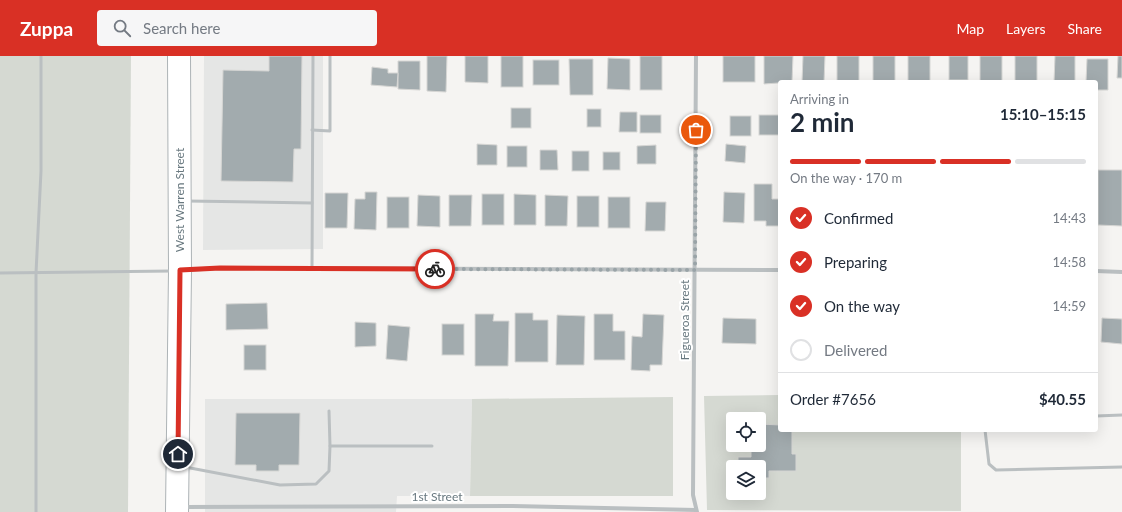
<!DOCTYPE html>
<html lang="en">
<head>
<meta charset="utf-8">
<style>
	:root { --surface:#fff; --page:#f6f6f7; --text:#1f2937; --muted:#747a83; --line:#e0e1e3; --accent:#d93025 }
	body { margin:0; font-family:Lato,sans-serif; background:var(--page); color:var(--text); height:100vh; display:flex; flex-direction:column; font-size:15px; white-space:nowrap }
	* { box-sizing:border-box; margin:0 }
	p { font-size:13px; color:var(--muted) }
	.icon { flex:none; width:22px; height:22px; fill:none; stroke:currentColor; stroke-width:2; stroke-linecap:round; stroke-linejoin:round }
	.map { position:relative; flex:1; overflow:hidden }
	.side { position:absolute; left:778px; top:24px; width:320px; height:352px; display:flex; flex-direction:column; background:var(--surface); border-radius:4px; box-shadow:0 4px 16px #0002 }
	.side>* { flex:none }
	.buttons { position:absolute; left:726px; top:356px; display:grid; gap:8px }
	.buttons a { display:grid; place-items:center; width:40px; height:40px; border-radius:4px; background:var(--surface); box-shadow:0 4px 16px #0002; font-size:20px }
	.pin { position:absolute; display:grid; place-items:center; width:34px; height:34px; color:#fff; margin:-17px; border:2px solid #fff; border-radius:50%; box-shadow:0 1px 4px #0007 }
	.courier { position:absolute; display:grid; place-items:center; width:40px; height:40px; margin:-20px; border:3px solid #d93025; border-radius:50%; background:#fff; color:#222; box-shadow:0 1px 5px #0007 }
	.headline em { font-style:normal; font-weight:700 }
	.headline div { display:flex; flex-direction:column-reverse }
	.headline { display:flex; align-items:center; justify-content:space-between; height:68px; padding:0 12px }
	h1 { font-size:26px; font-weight:700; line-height:30px }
	.bar { display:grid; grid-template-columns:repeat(4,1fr); gap:6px 4px; align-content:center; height:48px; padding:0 12px }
	.bar i { height:5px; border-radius:3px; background:var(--line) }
	.bar .active { background:var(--accent) }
	.bar p { grid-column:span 4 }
	.line { display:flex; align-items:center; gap:10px; padding:0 12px; border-top:1px solid var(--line) }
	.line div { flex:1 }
	ol { padding:0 12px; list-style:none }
	li { display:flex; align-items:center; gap:12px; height:44px }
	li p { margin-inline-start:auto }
	li .icon { padding:4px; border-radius:50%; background:var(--accent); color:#fff; stroke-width:4 }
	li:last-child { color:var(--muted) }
	li i { width:22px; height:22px; border:2px solid var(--line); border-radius:50% }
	header { display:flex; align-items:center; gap:24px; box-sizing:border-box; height:56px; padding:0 20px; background:var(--accent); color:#fff }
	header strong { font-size:19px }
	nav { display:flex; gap:22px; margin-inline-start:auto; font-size:14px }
	.search { width:280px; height:36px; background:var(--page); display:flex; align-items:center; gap:10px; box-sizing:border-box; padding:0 14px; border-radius:4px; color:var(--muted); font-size:15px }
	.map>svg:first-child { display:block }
	.built { fill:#e5e6e5 }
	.green { fill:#d5d9d2; fill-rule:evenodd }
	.building { fill:#a2abae; stroke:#d6d6d4 }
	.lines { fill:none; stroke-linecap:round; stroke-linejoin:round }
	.secondary-casing { stroke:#adb3b6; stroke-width:24 }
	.lane { stroke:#babfc1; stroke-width:3 }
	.street { stroke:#babfc1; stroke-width:4 }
	.secondary { stroke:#fff; stroke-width:22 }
	.done { stroke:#99a3a7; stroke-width:4; stroke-dasharray:0 7.2 }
	.route { stroke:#d93025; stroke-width:5 }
	.labels { text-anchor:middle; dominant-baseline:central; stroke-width:4; stroke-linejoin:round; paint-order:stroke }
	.street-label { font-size:12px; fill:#68787f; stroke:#fff }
</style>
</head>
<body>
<header>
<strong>Zuppa</strong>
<div class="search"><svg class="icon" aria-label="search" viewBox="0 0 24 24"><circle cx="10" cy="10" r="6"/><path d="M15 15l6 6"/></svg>Search here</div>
<nav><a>Map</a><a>Layers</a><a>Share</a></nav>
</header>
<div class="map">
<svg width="1122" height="456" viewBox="0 0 1122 456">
	<rect width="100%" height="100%" fill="#f5f4f2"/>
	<g class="built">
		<polygon points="204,0 323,0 323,193 203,194"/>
		<polygon points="205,343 472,343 470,440 397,440 396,456 205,456"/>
	</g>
	<g class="green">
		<polygon points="0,0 131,0 128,456 0,456"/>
		<path d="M780 339V374H961V455L707 454 704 340ZM733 363H759V389H733ZM733 411H759V437H733Z"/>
		<polygon points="673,341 673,440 470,440 472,343"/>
	</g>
	<g class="building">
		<polygon points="269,0 302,0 301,93 294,93 293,126 221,125 223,14 269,15"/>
		<polygon points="427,0 447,0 446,36 427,35"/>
		<polygon points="465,0 488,0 488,27 465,26"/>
		<rect x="501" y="0" width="22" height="31"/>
		<rect x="640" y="0" width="22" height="34"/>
		<rect x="723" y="0" width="32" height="26"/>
		<polygon points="764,0 793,0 792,26 764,28"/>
		<polygon points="803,0 825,0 824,26 802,26"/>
		<rect x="837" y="0" width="22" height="26"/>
		<rect x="873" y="0" width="22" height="26"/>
		<rect x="908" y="0" width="22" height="26"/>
		<rect x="949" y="0" width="19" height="24"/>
		<polygon points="980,0 1002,0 1002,26 980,25"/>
		<rect x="1015" y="0" width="22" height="26"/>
		<polygon points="1055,0 1075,0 1075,26 1054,26"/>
		<polygon points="1118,0 1122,0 1122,22 1117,22"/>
		<polygon points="608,2 630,3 630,34 607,33"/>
		<polygon points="569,3 593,3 593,39 570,39"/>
		<polygon points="1087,3 1108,3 1108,34 1096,34 1096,26 1086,26"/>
		<rect x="533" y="4" width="26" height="25"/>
		<polygon points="398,5 420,5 420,34 398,33"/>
		<polygon points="372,11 388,13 388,17 398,17 397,31 371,29"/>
		<rect x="511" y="52" width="20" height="20"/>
		<rect x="587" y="53" width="14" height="18"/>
		<polygon points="620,56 637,56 637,76 619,76"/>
		<rect x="640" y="59" width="21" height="18"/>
		<rect x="759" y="59" width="21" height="20"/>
		<rect x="730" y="60" width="21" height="20"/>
		<polygon points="477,88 497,89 497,109 477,109"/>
		<polygon points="726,88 746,90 745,107 725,105"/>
		<polygon points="656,89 656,108 637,108 637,90"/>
		<rect x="507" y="90" width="20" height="21"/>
		<polygon points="540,94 557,94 558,114 540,114"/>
		<rect x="572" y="95" width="17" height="20"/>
		<rect x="603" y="96" width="17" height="18"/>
		<polygon points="1098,114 1122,114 1122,170 1098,169"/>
		<polygon points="754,128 772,128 772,143 780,143 780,170 766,170 766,165 754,165"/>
		<polygon points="365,136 377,136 376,174 354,173 355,143 365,143"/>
		<polygon points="724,136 745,137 744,167 723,166"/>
		<polygon points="325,137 348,137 347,172 325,172"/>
		<rect x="482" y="138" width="22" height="31"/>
		<polygon points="514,138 536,139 536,169 514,169"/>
		<polygon points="418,139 440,140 440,171 417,170"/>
		<polygon points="449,139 472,139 471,170 449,170"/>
		<polygon points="545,139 568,140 567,170 545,170"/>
		<rect x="577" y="140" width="22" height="31"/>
		<rect x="387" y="141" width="22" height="31"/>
		<rect x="608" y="141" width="22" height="31"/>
		<polygon points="646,146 666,146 665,175 645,175"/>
		<polygon points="267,247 268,273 226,274 226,248"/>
		<polygon points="515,257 533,257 533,264 548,264 548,306 515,306"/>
		<polygon points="475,258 494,258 493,265 509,265 508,310 475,310"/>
		<polygon points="594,258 613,258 613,275 625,275 625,304 594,304"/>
		<polygon points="643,258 664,259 662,309 650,309 650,315 631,314 632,280 642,281"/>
		<polygon points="557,259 585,260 584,309 556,309"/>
		<polygon points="723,262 756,263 756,288 722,287"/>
		<polygon points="1102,262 1122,263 1122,288 1101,286"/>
		<polygon points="355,266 376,267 376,290 355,291"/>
		<rect x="442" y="268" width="22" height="31"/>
		<polygon points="388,269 410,271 407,305 386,303"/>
		<rect x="244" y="289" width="22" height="25"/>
		<polygon points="236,357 300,357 299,409 279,409 279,415 256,415 256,409 235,409"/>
		<polygon points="759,368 780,369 780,374 792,374 792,398 796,398 796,415 769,415 769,422 759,422 759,411 738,411 738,401 751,401 751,389 759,389"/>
	</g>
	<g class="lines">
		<defs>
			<polyline id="secondary" points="177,456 180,215 179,0"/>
		</defs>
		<use href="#secondary" class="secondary-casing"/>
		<g class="lane">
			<polyline points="312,74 330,75 330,0"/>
			<polyline points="187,145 312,147"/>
			<polyline points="312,213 313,0"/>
			<polyline points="0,217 172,215"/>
			<polyline points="329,355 330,390"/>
			<polyline points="1096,360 1122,359"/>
			<polyline points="985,374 989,408 996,414 1122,411"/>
			<polyline points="185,411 280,429 316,428 329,415 330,390 432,390"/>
			<polyline points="36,456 36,217 41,115 41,0"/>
		</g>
		<g class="street">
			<polyline points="696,0 693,439 697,456"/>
			<polyline points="186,214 220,212 780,214"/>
			<polyline points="1096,215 1122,216"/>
			<polyline points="184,451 513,450 696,454"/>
		</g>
		<use href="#secondary" class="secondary"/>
	</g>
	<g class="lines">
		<polyline class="done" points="435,213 695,214 696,74"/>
		<polyline class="route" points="178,398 180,214 220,212 435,213"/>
	</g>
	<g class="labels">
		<g class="street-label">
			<text transform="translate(179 144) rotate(-90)">West Warren Street</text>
			<text transform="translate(684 264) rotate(-90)">Figueroa Street</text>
			<text x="437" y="440">1st Street</text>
		</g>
	</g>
</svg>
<div class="buttons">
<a><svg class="icon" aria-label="locate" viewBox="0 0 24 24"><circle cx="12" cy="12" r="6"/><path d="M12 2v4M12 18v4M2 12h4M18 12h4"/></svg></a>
<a><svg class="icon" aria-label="layers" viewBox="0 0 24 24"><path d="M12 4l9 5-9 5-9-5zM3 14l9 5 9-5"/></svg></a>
</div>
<div class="pin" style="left:696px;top:74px;background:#ea580c"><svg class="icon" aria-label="bag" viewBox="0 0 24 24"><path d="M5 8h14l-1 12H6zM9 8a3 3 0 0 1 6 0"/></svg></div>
<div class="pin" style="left:178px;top:398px;background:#1f2937"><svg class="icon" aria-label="home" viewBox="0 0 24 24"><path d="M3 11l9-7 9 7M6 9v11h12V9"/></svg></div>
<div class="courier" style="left:435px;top:213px"><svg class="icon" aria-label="bike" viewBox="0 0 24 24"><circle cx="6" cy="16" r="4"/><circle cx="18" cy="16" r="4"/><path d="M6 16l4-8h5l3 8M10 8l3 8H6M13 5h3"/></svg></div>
<section class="side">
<div class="headline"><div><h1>2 min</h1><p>Arriving in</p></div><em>15:10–15:15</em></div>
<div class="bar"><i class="active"></i><i class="active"></i><i class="active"></i><i></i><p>On the way · 170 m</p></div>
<ol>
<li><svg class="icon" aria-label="check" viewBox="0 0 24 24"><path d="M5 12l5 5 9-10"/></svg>Confirmed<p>14:43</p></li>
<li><svg class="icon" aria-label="check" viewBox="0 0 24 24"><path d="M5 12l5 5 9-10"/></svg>Preparing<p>14:58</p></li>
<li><svg class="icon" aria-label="check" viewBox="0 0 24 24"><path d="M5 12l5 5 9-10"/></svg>On the way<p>14:59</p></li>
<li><i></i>Delivered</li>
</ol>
<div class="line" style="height:52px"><div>Order #7656</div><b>$40.55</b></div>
</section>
</div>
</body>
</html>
